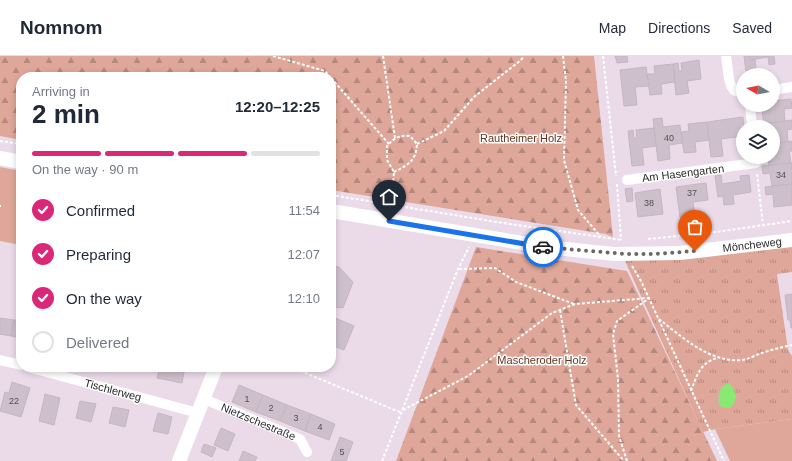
<!DOCTYPE html>
<html lang="en">
<head>
<meta charset="utf-8">
<style>
	:root { --surface:#fff; --page:#f6f6f7; --text:#1f2937; --muted:#747a83; --line:#e0e1e3; --accent:#db2777 }
	body { margin:0; font-family:Helvetica,sans-serif; background:var(--page); color:var(--text); height:100vh; display:flex; flex-direction:column; font-size:15px; white-space:nowrap }
	* { box-sizing:border-box; margin:0 }
	p { font-size:13px; color:var(--muted) }
	.icon { flex:none; width:22px; height:22px; fill:none; stroke:currentColor; stroke-width:2; stroke-linecap:round; stroke-linejoin:round }
	.map { position:relative; flex:1; overflow:hidden }
	.panel { position:absolute; left:16px; top:16px; width:320px; height:300px; display:flex; flex-direction:column; background:var(--surface); border-radius:16px; box-shadow:0 2px 6px #0003 }
	.panel>* { flex:none }
	.needle { width:26px; rotate:280deg }
	.tools { position:absolute; left:736px; top:12px; display:grid; gap:8px }
	.tools a { display:grid; place-items:center; width:44px; height:44px; border-radius:50%; background:var(--surface); box-shadow:0 2px 6px #0003; font-size:20px }
	.pin { position:absolute; display:grid; place-items:center; width:34px; height:34px; color:#fff; margin:-41px -17px; border-radius:50% 50% 50% 0; rotate:-45deg; box-shadow:0 0 4px #0007 }
	.pin .icon { rotate:45deg }
	.courier { position:absolute; display:grid; place-items:center; width:40px; height:40px; margin:-20px; border:3px solid #1a73e8; border-radius:50%; background:#fff; color:#222; box-shadow:0 1px 5px #0007 }
	.summary em { font-style:normal; font-weight:800 }
	.summary div { display:flex; flex-direction:column-reverse }
	.summary { display:flex; align-items:center; justify-content:space-between; height:68px; padding:0 16px }
	h1 { font-size:26px; font-weight:800; line-height:30px }
	.bar { display:grid; grid-template-columns:repeat(4,1fr); gap:6px 4px; align-content:center; height:48px; padding:0 16px }
	.bar i { height:5px; border-radius:3px; background:var(--line) }
	.bar .current { background:var(--accent) }
	.bar p { grid-column:span 4 }
	ol { padding:0 16px; list-style:none }
	li { display:flex; align-items:center; gap:12px; height:44px }
	li p { margin-inline-start:auto }
	li .icon { padding:4px; border-radius:50%; background:var(--accent); color:#fff; stroke-width:4 }
	li:last-child { color:var(--muted) }
	li i { width:22px; height:22px; border:2px solid var(--line); border-radius:50% }
	header { display:flex; align-items:center; gap:24px; box-sizing:border-box; height:56px; padding:0 20px; background:var(--surface); border-bottom:1px solid var(--line) }
	header strong { font-size:19px }
	nav { display:flex; gap:22px; margin-inline-start:auto; font-size:14px }
	.map>svg:first-child { display:block }
	.grass { fill:url(#grass-tufts) }
	.forest { fill:url(#forest-firs) }
	.park { fill:#dfa79a }
	.water { fill:#8ae972 }
	.building { fill:#cdc0cb; stroke:#c6b5c3 }
	.lines { fill:none; stroke-linecap:round; stroke-linejoin:round }
	.path { stroke:#fff; stroke-width:2; stroke-dasharray:3 2; stroke-linecap:butt }
	.street { stroke:#fff; stroke-width:10 }
	.secondary { stroke:#fff; stroke-width:14 }
	.done { stroke:#6d676c; stroke-width:4; stroke-dasharray:0 7.2 }
	.route { stroke:#1a73e8; stroke-width:5 }
	.labels { text-anchor:middle; dominant-baseline:central; stroke-width:3; stroke-linejoin:round; paint-order:stroke }
	.number-label { font-size:9px; fill:#524f52 }
	.park-label { font-size:11px; fill:#62341d; stroke:#fff }
	.street-label { font-size:11px; fill:#292929; stroke:#fff }
</style>
</head>
<body>
<header>
<strong>Nomnom</strong>
<nav><a>Map</a><a>Directions</a><a>Saved</a></nav>
</header>
<div class="map">
<svg width="792" height="405" viewBox="0 0 792 405">
	<defs>
		<pattern id="grass-tufts" width="24" height="20" patternUnits="userSpaceOnUse"><rect width="24" height="20" fill="#dfa79a"/><path d="M3 7l-1-3M5 7V3M7 7l1-3M15 17l-1-3M17 17v-4M19 17l1-3" fill="none" stroke="#b5887e"/></pattern>
		<pattern id="forest-firs" width="22" height="20" patternUnits="userSpaceOnUse"><rect width="22" height="20" fill="#dfa79a"/><path d="M5 1l3.5 6h-7zM16 11l3.5 6h-7z" fill="#b5887e"/></pattern>
	</defs>
	<rect width="100%" height="100%" fill="#ebdbe9"/>
	<polygon class="grass" points="792,184 792,216 777,218 788,294 792,300 792,363 715,373 703,376 625,205 677,197"/>
	<g class="forest">
		<polygon points="0,0 594,0 613,181 605,178 331,134 331,21 21,21 21,84 0,80"/>
		<polygon points="476,191 627,215 717,405 396,405"/>
	</g>
	<g class="park">
		<polygon points="0,111 21,115 21,189 0,185"/>
		<polygon points="792,363 792,405 730,405 715,373"/>
	</g>
	<path class="water" d="M729 327C737 334 738 346 730 352 726 352 722 352 720 350 717 346 719 334 723 330 725 329 727 328 729 327Z"/>
	<g class="building">
		<polygon points="615,0 627,0 628,6 617,7"/>
		<polygon points="744,0 749,0 750,4 755,3 756,14 746,15"/>
		<polygon points="749,0 768,0 768,1 750,4"/>
		<polygon points="768,0 774,0 775,8 769,9"/>
		<polygon points="699,4 701,23 687,25 689,37 676,39 673,8 678,7 679,15 682,15 681,7"/>
		<polygon points="673,8 675,26 661,28 662,38 650,39 647,18 655,18 654,10"/>
		<polygon points="646,11 649,30 635,31 637,49 624,50 620,14"/>
		<polygon points="791,43 792,52 784,53 785,65 764,68 762,55 755,56 754,49 773,49 773,45"/>
		<polygon points="743,61 744,71 743,71 743,80 721,83 723,100 711,101 707,66"/>
		<polygon points="662,62 663,71 680,69 682,87 669,89 670,103 658,105 653,63"/>
		<polygon points="792,64 792,73 787,74 788,86 773,88 773,71 757,71 757,69"/>
		<polygon points="707,66 709,84 695,86 696,96 684,97 681,76 689,75 688,68"/>
		<polygon points="654,72 656,90 642,92 644,109 632,110 628,75 633,74 634,82 637,82 636,74"/>
		<polygon points="792,85 792,95 789,95 791,107 769,110 768,101 773,101 773,88"/>
		<polygon points="791,107 792,107 792,128 772,130 770,117 763,118 762,110"/>
		<polygon points="721,119 722,128 741,125 740,120 749,119 751,136 733,139 734,148 724,149 723,140 718,141 715,120"/>
		<polygon points="706,127 708,144 693,146 695,159 680,161 676,131"/>
		<polygon points="792,128 792,149 774,151 773,138 766,139 765,131"/>
		<polygon points="632,132 633,145 627,146 625,133"/>
		<polygon points="660,133 663,158 638,161 635,137"/>
		<polygon points="331,210 339,211 353,226 343,252 331,251"/>
		<polygon points="792,238 792,272 791,272 790,264 788,264 785,239"/>
		<polygon points="331,253 335,253 333,261 354,270 344,294 331,289"/>
		<polygon points="0,262 14,264 11,280 0,278"/>
		<polygon points="14,264 21,265 21,282 11,280"/>
		<polygon points="160,311 185,311 182,327 157,322"/>
		<polygon points="12,326 30,332 21,361 0,355 5,336 9,337"/>
		<polygon points="239,329 263,339 256,356 232,346"/>
		<polygon points="45,338 60,342 54,369 39,365"/>
		<polygon points="263,339 287,349 280,365 256,356"/>
		<polygon points="80,345 96,348 91,366 76,362"/>
		<polygon points="287,349 311,358 305,375 280,365"/>
		<polygon points="113,351 129,354 125,371 109,367"/>
		<polygon points="158,357 172,361 168,378 153,375"/>
		<polygon points="311,358 335,368 329,384 305,375"/>
		<polygon points="221,372 235,378 228,395 214,389"/>
		<polygon points="340,381 353,386 346,405 331,405"/>
		<polygon points="204,388 216,392 212,401 201,396"/>
		<polygon points="243,395 257,401 255,405 239,405"/>
	</g>
	<g class="lines">
		<g class="path">
			<polyline points="273,0 325,15 330,21"/>
			<polyline points="383,0 395,82"/>
			<polyline points="563,0 566,25 564,104 578,154 601,181"/>
			<polyline points="603,0 616,120"/>
			<polyline points="331,22 389,88"/>
			<polyline points="0,85 21,88"/>
			<polyline points="417,88 444,75 474,41 521,4 524,0"/>
			<polyline points="757,118 763,169"/>
			<polyline points="617,128 621,184"/>
			<polyline points="331,139 503,167 622,184"/>
			<polyline points="0,150 1,150"/>
			<path d="M391 150 394 116 387 104V90C394 82 399 79 410 80L417 88C416 105 408 109 394 116"/>
			<polyline points="648,183 716,176 792,165"/>
			<polyline points="632,210 641,225 724,405"/>
			<polyline points="459,213 495,212 516,226 574,248"/>
			<polyline points="560,254 576,349 624,405"/>
			<path d="M659 263C682 281 710 307 742 304 750 303 757 298 765 296 774 293 783 291 792 289"/>
			<polyline points="291,311 402,357"/>
			<path d="M691 335C697 319 700 307 717 302"/>
			<polyline points="403,354 468,320 552,257 575,248 649,242"/>
			<polyline points="382,405 458,213 469,191"/>
			<polyline points="627,405 619,380 618,323 613,278 617,265 648,243"/>
		</g>
		<g class="street">
			<polyline points="726,0 729,23 731,30 735,35 743,37"/>
			<polyline points="773,34 792,31"/>
			<polyline points="750,49 752,71"/>
			<polyline points="627,124 756,107 755,101"/>
			<polyline points="0,304 21,309"/>
			<polyline points="28,311 198,357"/>
			<path id="s1" d="M204 343 300 383 307 396"/>
		</g>
		<g class="secondary">
			<polyline points="0,102 21,106"/>
			<path id="s2" d="M331 155 546 191 614 198 680 197 792 184"/>
			<polyline points="179,405 216,311"/>
		</g>
	</g>
	<g class="lines">
		<polyline class="done" points="543,191 626,198 654,198 695,195"/>
		<polyline class="route" points="389,165 543,191"/>
	</g>
	<g class="labels">
		<g class="number-label">
			<text x="669" y="82">40</text>
			<text x="781" y="119">34</text>
			<text x="692" y="137">37</text>
			<text x="649" y="147">38</text>
			<text x="247" y="343">1</text>
			<text x="14" y="345">22</text>
			<text x="271" y="352">2</text>
			<text x="296" y="362">3</text>
			<text x="320" y="371">4</text>
			<text x="342" y="396">5</text>
		</g>
		<g class="park-label">
			<text x="521" y="82">Rautheimer Holz</text>
			<text x="542" y="304">Mascheroder Holz</text>
		</g>
		<g class="street-label">
			<text transform="translate(683 117) rotate(-7)">Am Hasengarten</text>
			<text stroke="none"><textPath href="#s2" startOffset="425">Möncheweg</textPath></text>
			<text transform="translate(113 334) rotate(15)">Tischlerweg</text>
			<text stroke="none"><textPath href="#s1" startOffset="59">Nietzschestraße</textPath></text>
		</g>
	</g>
</svg>
<div class="tools">
<a><svg class="needle" viewBox="-14 -14 28 28"><path d="M0-13l5 13h-10z" fill="#e53935"/><path d="M0 13l5-13h-10z" fill="#747a83"/></svg></a>
<a><svg class="icon" aria-label="layers" viewBox="0 0 24 24"><path d="M12 4l9 5-9 5-9-5zM3 14l9 5 9-5"/></svg></a>
</div>
<div class="pin" style="left:695px;top:195px;background:#ea580c"><svg class="icon" aria-label="bag" viewBox="0 0 24 24"><path d="M5 8h14l-1 12H6zM9 8a3 3 0 0 1 6 0"/></svg></div>
<div class="pin" style="left:389px;top:165px;background:#1f2937"><svg class="icon" aria-label="home" viewBox="0 0 24 24"><path d="M3 11l9-7 9 7M6 9v11h12V9"/></svg></div>
<div class="courier" style="left:543px;top:191px"><svg class="icon" aria-label="car" viewBox="0 0 24 24"><path d="M5 17H2v-5l4-1 3-4h7l3 4 3 1v5h-3M9 17h6M6 11h13"/><circle cx="7" cy="17" r="2"/><circle cx="17" cy="17" r="2"/></svg></div>
<section class="panel">
<div class="summary"><div><h1>2 min</h1><p>Arriving in</p></div><em>12:20–12:25</em></div>
<div class="bar"><i class="current"></i><i class="current"></i><i class="current"></i><i></i><p>On the way · 90 m</p></div>
<ol>
<li><svg class="icon" aria-label="check" viewBox="0 0 24 24"><path d="M5 12l5 5 9-10"/></svg>Confirmed<p>11:54</p></li>
<li><svg class="icon" aria-label="check" viewBox="0 0 24 24"><path d="M5 12l5 5 9-10"/></svg>Preparing<p>12:07</p></li>
<li><svg class="icon" aria-label="check" viewBox="0 0 24 24"><path d="M5 12l5 5 9-10"/></svg>On the way<p>12:10</p></li>
<li><i></i>Delivered</li>
</ol>
</section>
</div>
</body>
</html>
